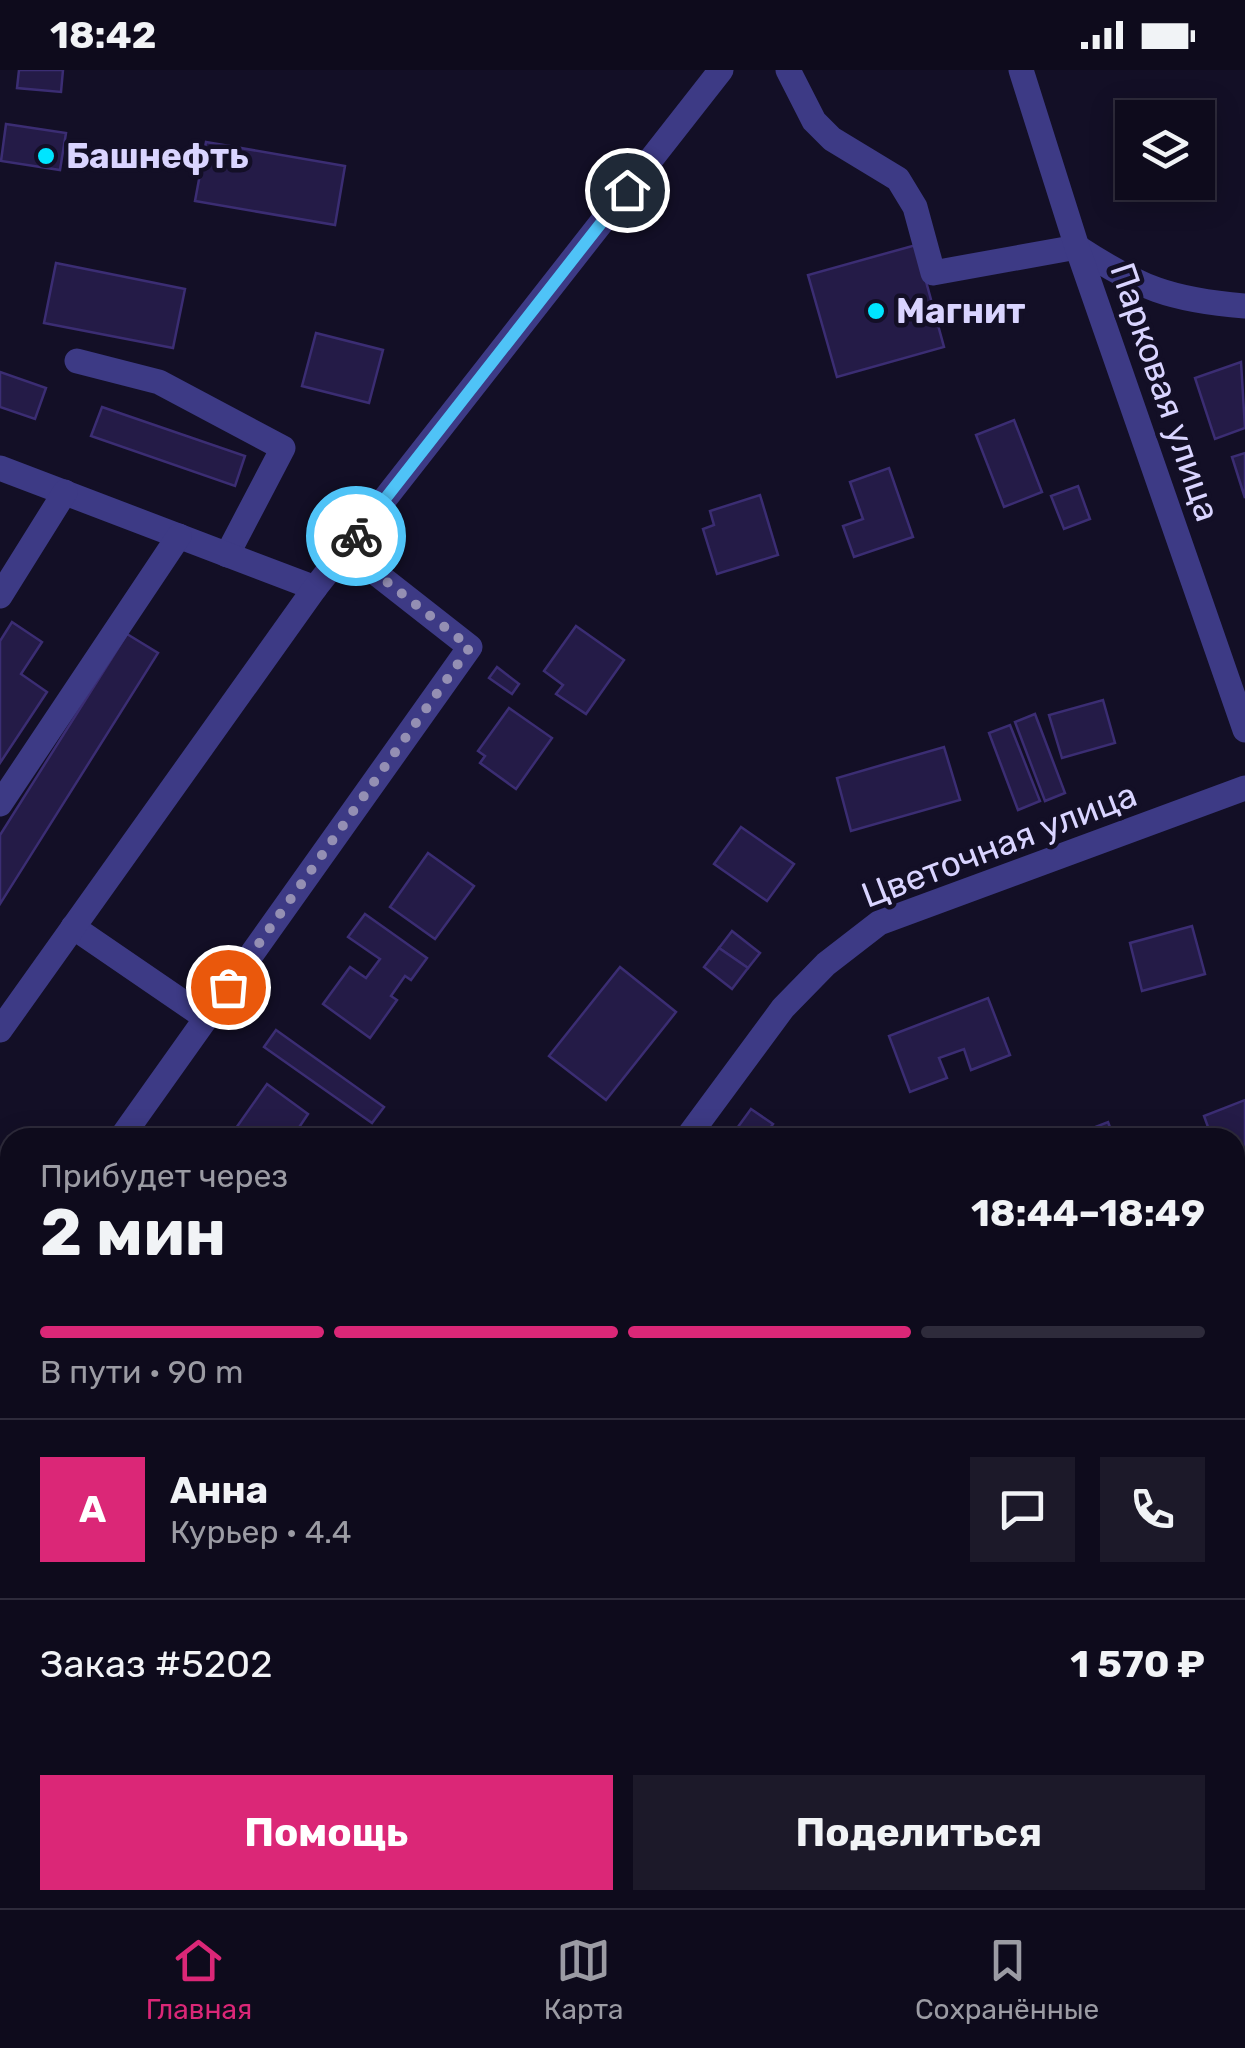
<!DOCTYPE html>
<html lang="ru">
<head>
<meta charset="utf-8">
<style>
	:root { --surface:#0e0b1c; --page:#1c1929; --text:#f1f3f6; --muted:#9b9ba3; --line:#2e2b3b; --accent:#db2777 }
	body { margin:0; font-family:Rubik,sans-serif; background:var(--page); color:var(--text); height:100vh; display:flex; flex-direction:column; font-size:38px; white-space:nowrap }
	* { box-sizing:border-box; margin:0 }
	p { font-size:32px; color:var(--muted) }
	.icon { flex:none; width:55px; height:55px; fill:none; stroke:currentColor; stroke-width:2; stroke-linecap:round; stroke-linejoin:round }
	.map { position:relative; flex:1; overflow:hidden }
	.details { position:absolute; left:0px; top:1058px; width:1245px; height:782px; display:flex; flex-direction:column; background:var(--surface); border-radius:30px 30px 0 0; box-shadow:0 5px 25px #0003,0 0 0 2px var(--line) }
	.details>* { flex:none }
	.buttons { position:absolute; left:1115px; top:30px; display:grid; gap:20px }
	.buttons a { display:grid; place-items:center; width:100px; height:100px; border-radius:0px; background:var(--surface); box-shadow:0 5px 25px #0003,0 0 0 2px var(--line); font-size:50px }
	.pin { position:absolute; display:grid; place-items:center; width:85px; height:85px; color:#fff; margin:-42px; border:5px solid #fff; border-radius:50%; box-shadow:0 2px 10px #0007 }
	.courier { position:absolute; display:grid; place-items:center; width:100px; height:100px; margin:-50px; border:8px solid #4fc3f7; border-radius:50%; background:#fff; color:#222; box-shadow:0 2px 12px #0007 }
	.head em { font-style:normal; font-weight:700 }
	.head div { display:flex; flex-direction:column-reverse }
	.head { display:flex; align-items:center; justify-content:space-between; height:170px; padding:0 40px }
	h1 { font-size:65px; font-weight:700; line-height:75px }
	.bar { display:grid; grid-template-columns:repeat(4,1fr); gap:15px 10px; align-content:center; height:120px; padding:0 40px }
	.bar i { height:12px; border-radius:8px; background:var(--line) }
	.bar .selected { background:var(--accent) }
	.bar p { grid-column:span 4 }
	.line { display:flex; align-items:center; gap:25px; padding:0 40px; border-top:2px solid var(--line) }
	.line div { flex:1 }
	.round { display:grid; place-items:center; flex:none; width:105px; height:105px; border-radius:0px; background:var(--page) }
	.cta { display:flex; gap:20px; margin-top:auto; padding:20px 40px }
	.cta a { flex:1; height:115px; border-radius:0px; background:var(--accent); color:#fff; font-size:40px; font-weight:700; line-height:115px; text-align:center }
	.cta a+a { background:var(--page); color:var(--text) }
	.status { display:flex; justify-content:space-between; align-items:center; height:70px; padding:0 50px; background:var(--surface); direction:ltr }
	.status svg { height:28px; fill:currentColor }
	.tab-bar { display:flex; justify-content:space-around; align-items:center; height:140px; border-top:2px solid var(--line); background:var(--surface); font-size:28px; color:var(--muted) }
	.tab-bar a { display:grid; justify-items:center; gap:5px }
	.tab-bar .selected { color:var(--accent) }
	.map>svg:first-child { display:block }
	.building { fill:#241b47; stroke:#3b2d73; stroke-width:2.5 }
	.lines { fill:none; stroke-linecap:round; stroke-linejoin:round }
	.minor { stroke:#3d3a85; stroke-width:25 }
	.done { stroke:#948fb3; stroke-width:10; stroke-dasharray:0 18 }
	.route { stroke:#4fc3f7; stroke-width:12 }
	.poi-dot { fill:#00e5ff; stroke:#130f26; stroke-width:4 }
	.labels { text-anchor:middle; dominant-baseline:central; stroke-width:9; stroke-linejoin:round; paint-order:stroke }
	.poi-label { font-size:35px; font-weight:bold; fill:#d9d4ff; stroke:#130f26; text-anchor:start }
	.street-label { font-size:35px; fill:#d9d4ff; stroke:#130f26 }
</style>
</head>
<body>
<div class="status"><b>18:42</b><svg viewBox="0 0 49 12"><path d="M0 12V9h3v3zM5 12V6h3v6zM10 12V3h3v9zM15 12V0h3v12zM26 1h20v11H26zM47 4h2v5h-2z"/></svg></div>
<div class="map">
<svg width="1245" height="1838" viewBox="0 0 1245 1838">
	<rect width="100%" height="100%" fill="#130f26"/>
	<g class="building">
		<polygon points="19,0 63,0 61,22 17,18"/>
		<polygon points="6,54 66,63 60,100 1,91"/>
		<polygon points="206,72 345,96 335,155 195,131"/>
		<polygon points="916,175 944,277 837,307 808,205"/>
		<polygon points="56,193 185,219 173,278 44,253"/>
		<polygon points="316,263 383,280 369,333 302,316"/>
		<polygon points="1241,292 1245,358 1215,369 1195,308"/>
		<polygon points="0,302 46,318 35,349 0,337"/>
		<polygon points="102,337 245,386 235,416 91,366"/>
		<polygon points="1014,350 1042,422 1004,437 976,365"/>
		<polygon points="1245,383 1245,428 1232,387"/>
		<polygon points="889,398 913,467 854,487 843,456 863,449 850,412"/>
		<polygon points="1078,416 1090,449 1064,459 1051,426"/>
		<polygon points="760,425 778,485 717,504 703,459 714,455 710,441"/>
		<polygon points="12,552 42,572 21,604 47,622 0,693 0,571"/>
		<polygon points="576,556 624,590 586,644 556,624 563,615 544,601"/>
		<polygon points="127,564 158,583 0,834 0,765"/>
		<polygon points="497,597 519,614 512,624 489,608"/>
		<polygon points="1103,630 1115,673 1062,688 1049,645"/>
		<polygon points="509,638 552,668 516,719 480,693 485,686 478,681"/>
		<polygon points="1035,644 1065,723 1045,731 1015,652"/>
		<polygon points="1010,655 1040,731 1018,740 989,663"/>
		<polygon points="944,677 960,730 851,761 837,708"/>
		<polygon points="741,757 794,794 767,831 714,794"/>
		<polygon points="428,783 474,816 435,869 390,837"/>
		<polygon points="365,844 427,888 411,910 405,906 391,926 397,930 370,968 323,934 350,897 366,908 380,889 348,867"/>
		<polygon points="1192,856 1205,904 1142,921 1130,873"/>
		<polygon points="732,861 760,883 748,898 719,878"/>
		<polygon points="719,878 748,898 732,919 704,897"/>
		<polygon points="620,897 676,942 606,1030 549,986"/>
		<polygon points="988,928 1010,985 971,1000 964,979 939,988 947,1008 910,1022 889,966"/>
		<polygon points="276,960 384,1037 372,1053 264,977"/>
		<polygon points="267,1014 308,1044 292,1068 229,1068"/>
		<polygon points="1245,1030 1245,1107 1235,1110 1235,1068 1212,1068 1204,1046"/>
		<polygon points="751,1039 773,1054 763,1068 744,1068 735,1061"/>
		<polygon points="1108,1052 1114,1068 1067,1068"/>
		<polygon points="1235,1539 1245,1546 1245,1568 1235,1583"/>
		<polygon points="304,1830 363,1830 373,1834 322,1838"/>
		<polygon points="465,1830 533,1830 539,1834 460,1838"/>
		<polygon points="719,1830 754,1830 748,1838 730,1838"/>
	</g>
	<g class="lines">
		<g class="minor">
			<path d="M788 0 814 51 832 69 898 109 915 137 933 203 1077 177C1140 218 1170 230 1245 236"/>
			<polyline points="1021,0 1077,177 1245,660"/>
			<polyline points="77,291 159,312 283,378 227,485"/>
			<polyline points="0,398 315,518"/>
			<polyline points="0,526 65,422"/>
			<polyline points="0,734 179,466"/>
			<polyline points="73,857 206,948"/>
			<polyline points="0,960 315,518 721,0"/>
			<polyline points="121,1068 470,577 345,479"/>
			<polyline points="687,1068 783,938 826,894 879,853 1245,718"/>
			<polyline points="0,1150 10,1157"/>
			<polyline points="1235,1185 1245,1180"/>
			<polyline points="0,1238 10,1224"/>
			<polyline points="1235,1748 1245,1737"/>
			<polyline points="118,1838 124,1830"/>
			<polyline points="631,1838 637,1830"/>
			<polyline points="1160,1838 1166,1830"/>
		</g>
	</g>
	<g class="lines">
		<polyline class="done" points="228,917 470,577 345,479 356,466"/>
		<polyline class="route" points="356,466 627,120"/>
	</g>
	<g class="poi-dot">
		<circle cx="46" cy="86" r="10"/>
		<circle cx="876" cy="241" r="10"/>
	</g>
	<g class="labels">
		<g class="poi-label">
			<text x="66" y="86">Башнефть</text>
			<text x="896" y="241">Магнит</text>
		</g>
		<g class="street-label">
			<text transform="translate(1165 322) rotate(71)">Парковая улица</text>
			<text transform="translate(999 775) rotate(-21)">Цветочная улица</text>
		</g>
	</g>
</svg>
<div class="buttons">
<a><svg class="icon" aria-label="layers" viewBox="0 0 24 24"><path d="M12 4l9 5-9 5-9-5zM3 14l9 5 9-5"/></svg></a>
</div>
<div class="pin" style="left:228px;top:917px;background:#ea580c"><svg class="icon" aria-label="bag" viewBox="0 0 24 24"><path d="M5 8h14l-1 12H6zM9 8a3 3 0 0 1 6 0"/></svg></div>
<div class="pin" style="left:627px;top:120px;background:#1f2937"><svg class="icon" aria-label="home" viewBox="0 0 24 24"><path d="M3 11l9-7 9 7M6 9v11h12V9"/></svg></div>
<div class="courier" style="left:356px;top:466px"><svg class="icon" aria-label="bike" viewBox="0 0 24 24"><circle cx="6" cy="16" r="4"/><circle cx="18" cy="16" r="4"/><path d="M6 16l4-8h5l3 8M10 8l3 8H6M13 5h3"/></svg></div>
<section class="details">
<div class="head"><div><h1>2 мин</h1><p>Прибудет через</p></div><em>18:44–18:49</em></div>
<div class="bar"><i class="selected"></i><i class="selected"></i><i class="selected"></i><i></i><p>В пути · 90 m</p></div>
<div class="line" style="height:180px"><b class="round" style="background:var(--accent);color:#fff">А</b><div><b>Анна</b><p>Курьер · 4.4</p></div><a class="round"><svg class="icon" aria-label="chat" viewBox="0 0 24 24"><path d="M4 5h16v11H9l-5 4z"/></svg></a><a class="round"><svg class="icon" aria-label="phone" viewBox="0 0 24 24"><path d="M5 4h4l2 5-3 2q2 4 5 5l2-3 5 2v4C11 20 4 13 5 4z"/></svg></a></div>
<div class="line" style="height:130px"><div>Заказ #5202</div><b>1 570 ₽</b></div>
<div class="cta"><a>Помощь</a><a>Поделиться</a></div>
</section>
</div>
<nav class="tab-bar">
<a class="selected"><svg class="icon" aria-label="home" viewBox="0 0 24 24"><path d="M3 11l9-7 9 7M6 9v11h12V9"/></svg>Главная</a>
<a><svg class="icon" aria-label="map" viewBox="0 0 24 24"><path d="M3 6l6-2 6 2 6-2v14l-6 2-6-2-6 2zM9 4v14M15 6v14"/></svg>Карта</a>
<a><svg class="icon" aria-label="saved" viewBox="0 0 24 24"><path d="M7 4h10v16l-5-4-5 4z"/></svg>Сохранённые</a>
</nav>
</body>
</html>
